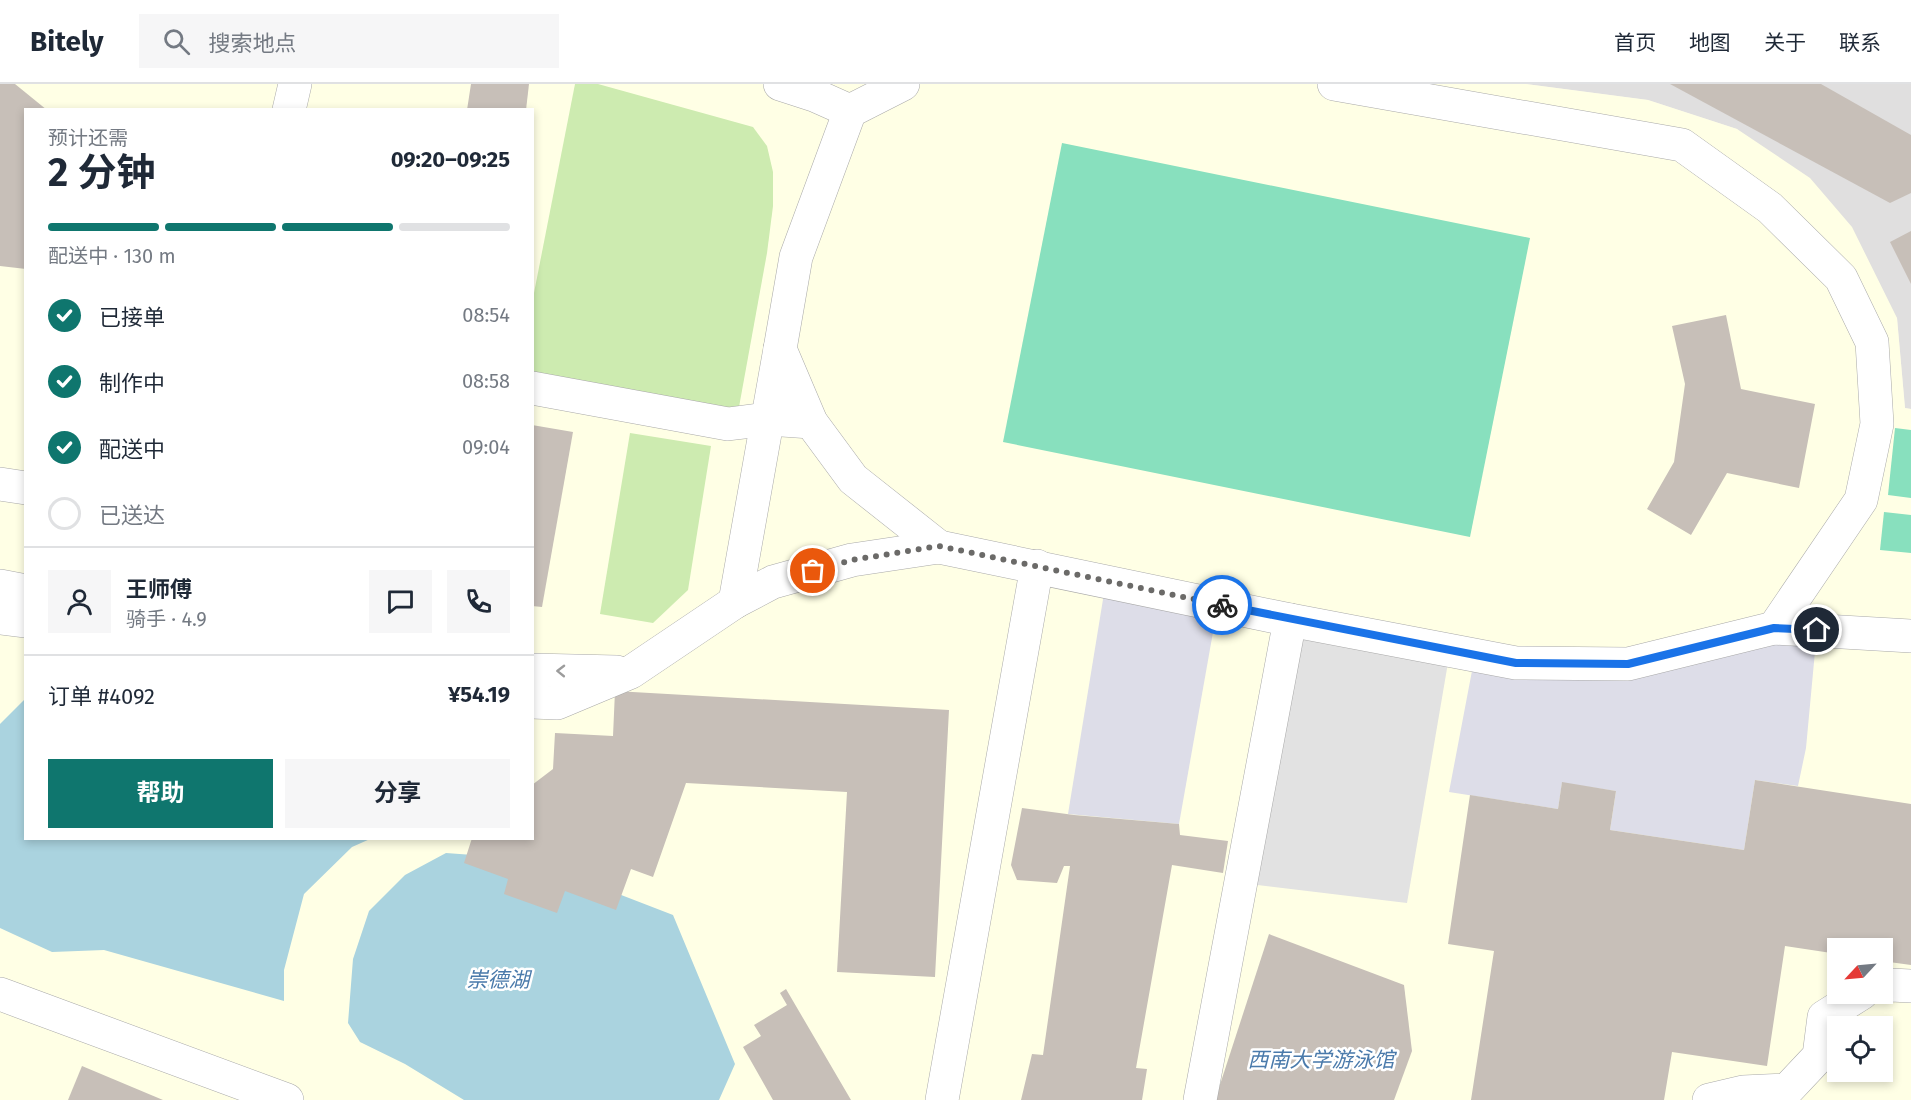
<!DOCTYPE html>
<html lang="zh">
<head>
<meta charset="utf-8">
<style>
	:root { --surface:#fff; --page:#f6f6f7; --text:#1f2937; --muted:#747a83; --line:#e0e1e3; --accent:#0f766e }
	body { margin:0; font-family:"Fira Sans","Noto Sans SC",sans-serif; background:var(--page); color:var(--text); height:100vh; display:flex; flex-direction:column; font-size:22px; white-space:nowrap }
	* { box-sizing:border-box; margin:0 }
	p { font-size:20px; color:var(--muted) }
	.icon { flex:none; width:33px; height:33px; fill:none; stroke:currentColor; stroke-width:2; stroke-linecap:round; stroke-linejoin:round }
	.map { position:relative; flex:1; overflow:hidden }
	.side { position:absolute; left:24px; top:24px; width:510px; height:732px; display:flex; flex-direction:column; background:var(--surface); border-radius:0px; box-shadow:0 3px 9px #0003 }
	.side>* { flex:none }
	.needle { width:39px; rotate:244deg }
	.tools { position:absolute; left:1827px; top:854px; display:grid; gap:12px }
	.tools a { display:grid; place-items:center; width:66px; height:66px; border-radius:0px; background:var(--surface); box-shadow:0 3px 9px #0003; font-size:30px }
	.pin { position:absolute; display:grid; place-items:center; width:51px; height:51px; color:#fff; margin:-26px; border:3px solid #fff; border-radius:50%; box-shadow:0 2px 6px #0007 }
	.courier { position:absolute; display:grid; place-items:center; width:60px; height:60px; margin:-30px; border:4px solid #1a73e8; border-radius:50%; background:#fff; color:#222; box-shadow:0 2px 8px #0007 }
	.head em { font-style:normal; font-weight:700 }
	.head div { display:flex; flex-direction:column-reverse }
	.head { display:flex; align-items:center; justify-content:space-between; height:102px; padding:0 24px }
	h1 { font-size:39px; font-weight:700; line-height:45px }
	.bar { display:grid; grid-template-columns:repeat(4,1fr); gap:9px 6px; align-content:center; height:72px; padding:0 24px }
	.bar i { height:8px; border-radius:4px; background:var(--line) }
	.bar .on { background:var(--accent) }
	.bar p { grid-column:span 4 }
	.line { display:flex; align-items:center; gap:15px; padding:0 24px; border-top:2px solid var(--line) }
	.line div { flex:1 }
	.round { display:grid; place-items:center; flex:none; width:63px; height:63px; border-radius:0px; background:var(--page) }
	ol { padding:0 24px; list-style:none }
	li { display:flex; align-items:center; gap:18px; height:66px }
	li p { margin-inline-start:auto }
	li .icon { padding:6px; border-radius:50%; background:var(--accent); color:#fff; stroke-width:4 }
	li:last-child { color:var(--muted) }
	li i { width:33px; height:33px; border:3px solid var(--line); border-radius:50% }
	.primary-button { display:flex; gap:12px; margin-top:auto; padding:12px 24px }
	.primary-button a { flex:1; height:69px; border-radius:0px; background:var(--accent); color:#fff; font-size:24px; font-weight:700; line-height:69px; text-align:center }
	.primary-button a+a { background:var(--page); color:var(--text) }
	header { display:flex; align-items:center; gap:36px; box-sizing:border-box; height:84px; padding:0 30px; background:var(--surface); border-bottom:2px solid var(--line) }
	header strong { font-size:28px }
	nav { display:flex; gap:33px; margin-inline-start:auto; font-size:21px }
	.search { width:420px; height:54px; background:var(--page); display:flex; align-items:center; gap:15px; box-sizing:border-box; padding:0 21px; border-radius:0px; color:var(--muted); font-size:22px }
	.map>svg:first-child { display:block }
	.residential { fill:#e0dfdf }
	.education { fill:#ffffe5; fill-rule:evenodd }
	.grass { fill:#cdebb0 }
	.pitch { fill:#88e0be }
	.parking { fill:#e2e2e2 }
	.plaza { fill:#dddde8 }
	.water { fill:#aad3df }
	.building { fill:#c7bfb8 }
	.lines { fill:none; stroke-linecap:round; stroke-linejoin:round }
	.minor-casing { stroke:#a9a9a9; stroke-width:34 }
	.minor { stroke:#fff; stroke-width:33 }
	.oneway { stroke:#9c9c9c }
	.done { stroke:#6b6a68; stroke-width:6; stroke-dasharray:0 10.8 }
	.route { stroke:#1a73e8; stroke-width:8 }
	.labels { text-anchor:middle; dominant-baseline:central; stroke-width:5; stroke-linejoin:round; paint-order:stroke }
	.water-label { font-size:21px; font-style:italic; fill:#4a7aab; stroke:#fff }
</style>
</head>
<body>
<header>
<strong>Bitely</strong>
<div class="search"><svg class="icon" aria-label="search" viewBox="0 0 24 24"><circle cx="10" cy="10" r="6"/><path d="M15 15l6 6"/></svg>搜索地点</div>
<nav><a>首页</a><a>地图</a><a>关于</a><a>联系</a></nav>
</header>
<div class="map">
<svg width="1911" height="1016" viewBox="0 0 1911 1016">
	<rect width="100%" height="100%" fill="#f2efe9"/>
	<polygon class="residential" points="1526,0 1911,0 1911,325 1905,324 1897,234 1737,45 1648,16"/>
	<path class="education" d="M0 0H1526L1648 16 1737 45 1810 94 1852 143 1897 234 1905 324 1911 325V1016H0ZM26 26H532V754H26ZM1838 864H1882V909H1838ZM1838 942H1882V987H1838Z"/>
	<g class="grass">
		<polygon points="575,0 598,0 753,43 767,62 773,88 773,122 767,169 739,323 724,331 533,290 533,214"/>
		<polygon points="630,349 711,362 688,506 653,539 600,530"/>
	</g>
	<g class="pitch">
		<polygon points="1062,59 1530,154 1470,453 1003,358"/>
		<polygon points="1895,344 1911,346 1911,414 1888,411"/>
		<polygon points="1884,428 1911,431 1911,469 1880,466"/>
	</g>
	<polygon class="parking" points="1290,536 1450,567 1407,819 1241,799"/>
	<g class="plaza">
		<polygon points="1106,497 1218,520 1179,740 1068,730"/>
		<polygon points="1817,546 1806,664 1798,702 1755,696 1744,766 1610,746 1616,707 1562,699 1558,725 1449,708 1475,571 1516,579"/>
	</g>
	<g class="water">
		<polygon points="25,615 26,754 370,755 352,763 304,810 284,886 284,917 104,866 52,868 0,844 0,640"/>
		<polygon points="446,769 500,773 572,792 673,831 735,980 719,1016 464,1016 405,980 360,958 348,939 353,875 369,827 405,791"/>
	</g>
	<g class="building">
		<polygon points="0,0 15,0 47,26 26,26 26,185 0,182"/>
		<polygon points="471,0 529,0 526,26 467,26"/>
		<polygon points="1670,0 1821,0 1911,51 1911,109 1890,119"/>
		<polygon points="1911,147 1911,200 1890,158"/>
		<polygon points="1726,231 1741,305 1815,320 1799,404 1727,389 1691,451 1647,425 1674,378 1685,300 1672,242"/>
		<polygon points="532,341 573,348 542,523 532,522"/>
		<polygon points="615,607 949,626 935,893 837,888 847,708 686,699 653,793 631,785 616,826 565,807 557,829 504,810 508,795 464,779 472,754 532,754 532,701 553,685 555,649 613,652"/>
		<polygon points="1755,696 1911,720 1911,881 1882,877 1882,864 1838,864 1838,870 1785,862 1767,982 1672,968 1664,1016 1471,1016 1494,867 1448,860 1470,711 1558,725 1562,698 1616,707 1610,746 1744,766"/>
		<polygon points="1022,724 1074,731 1179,740 1180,751 1228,757 1223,789 1172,781 1136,984 1147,985 1142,1016 1021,1016 1032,970 1043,971 1070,782 1064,782 1057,799 1017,796 1011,781"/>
		<polygon points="1269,850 1404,901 1412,967 1394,1016 1215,1016"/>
		<polygon points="786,905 851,1016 773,1016 743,963 761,952 754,941 787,921 780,909"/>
		<polygon points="82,982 163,1016 68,1016"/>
	</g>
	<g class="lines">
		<defs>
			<g id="minor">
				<polyline points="780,0 814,11 850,27"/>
				<polyline points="903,0 850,27 796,173 780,265 811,338 853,395 939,463"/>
				<polyline points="1334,0 1682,61 1770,124 1841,194 1872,258 1877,340 1861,416 1774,544"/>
				<polyline points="289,26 295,0"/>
				<polyline points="532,304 728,340 768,335 811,338"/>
				<polyline points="0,400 26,404"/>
				<polyline points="0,502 26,507"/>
				<polyline points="735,518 780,265"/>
				<polyline points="0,534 26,537"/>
				<polyline points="532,586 617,588"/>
				<polyline points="532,618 557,619 631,588 735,518 773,498 852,476 939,463 1290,536 1516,579 1628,580 1774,544 1911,552"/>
				<polyline points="1882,903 1891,901 1911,902"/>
				<polyline points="0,910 287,1016"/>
				<polyline points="942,1016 1037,482"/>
				<polyline points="1200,1016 1290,536"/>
				<polyline points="1709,1016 1743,1008 1787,1006 1819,972 1824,933 1862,909"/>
			</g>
		</defs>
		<use href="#minor" class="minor-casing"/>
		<use href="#minor" class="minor"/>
	</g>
	<defs><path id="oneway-chevron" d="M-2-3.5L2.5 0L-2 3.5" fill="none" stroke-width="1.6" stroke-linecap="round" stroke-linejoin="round" transform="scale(1.5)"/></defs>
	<use class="oneway" href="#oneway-chevron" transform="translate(561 587) rotate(-179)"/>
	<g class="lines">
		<polyline class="done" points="813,487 852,476 939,462 1222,521"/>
		<polyline class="route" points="1222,521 1516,579 1628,580 1774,544 1817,546"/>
	</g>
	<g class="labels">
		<g class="water-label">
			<text x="498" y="896">崇德湖</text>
			<text x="1321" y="976">西南大学游泳馆</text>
		</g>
	</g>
</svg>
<div class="tools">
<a><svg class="needle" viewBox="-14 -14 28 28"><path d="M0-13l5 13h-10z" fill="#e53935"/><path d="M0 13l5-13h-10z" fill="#747a83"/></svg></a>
<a><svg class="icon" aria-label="locate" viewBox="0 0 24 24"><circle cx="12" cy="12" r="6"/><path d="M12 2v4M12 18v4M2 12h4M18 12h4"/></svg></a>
</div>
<div class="pin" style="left:813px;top:487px;background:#ea580c"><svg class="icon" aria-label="bag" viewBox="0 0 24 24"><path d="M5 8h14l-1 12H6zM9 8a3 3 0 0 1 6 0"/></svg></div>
<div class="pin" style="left:1817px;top:546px;background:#1f2937"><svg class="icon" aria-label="home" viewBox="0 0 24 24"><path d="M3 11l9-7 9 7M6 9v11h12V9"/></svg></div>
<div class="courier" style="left:1222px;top:521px"><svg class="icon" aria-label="bike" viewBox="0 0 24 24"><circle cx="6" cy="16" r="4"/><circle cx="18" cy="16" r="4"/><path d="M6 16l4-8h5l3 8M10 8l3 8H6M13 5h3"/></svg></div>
<section class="side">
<div class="head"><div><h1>2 分钟</h1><p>预计还需</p></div><em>09:20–09:25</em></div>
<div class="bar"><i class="on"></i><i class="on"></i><i class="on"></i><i></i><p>配送中 · 130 m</p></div>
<ol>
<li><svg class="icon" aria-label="check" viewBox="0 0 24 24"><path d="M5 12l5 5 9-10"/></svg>已接单<p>08:54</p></li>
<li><svg class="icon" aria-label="check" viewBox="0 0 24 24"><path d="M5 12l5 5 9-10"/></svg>制作中<p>08:58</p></li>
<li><svg class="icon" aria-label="check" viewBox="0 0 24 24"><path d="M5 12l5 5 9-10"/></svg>配送中<p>09:04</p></li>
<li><i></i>已送达</li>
</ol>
<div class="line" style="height:108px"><a class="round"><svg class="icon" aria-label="person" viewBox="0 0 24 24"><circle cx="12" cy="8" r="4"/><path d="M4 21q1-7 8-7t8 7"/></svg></a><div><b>王师傅</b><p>骑手 · 4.9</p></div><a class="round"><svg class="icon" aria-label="chat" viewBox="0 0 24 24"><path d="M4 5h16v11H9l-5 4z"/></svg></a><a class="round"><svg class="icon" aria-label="phone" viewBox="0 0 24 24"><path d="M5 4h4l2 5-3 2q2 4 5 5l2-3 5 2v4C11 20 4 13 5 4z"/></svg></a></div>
<div class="line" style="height:78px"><div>订单 #4092</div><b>¥54.19</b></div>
<div class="primary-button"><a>帮助</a><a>分享</a></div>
</section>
</div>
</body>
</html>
